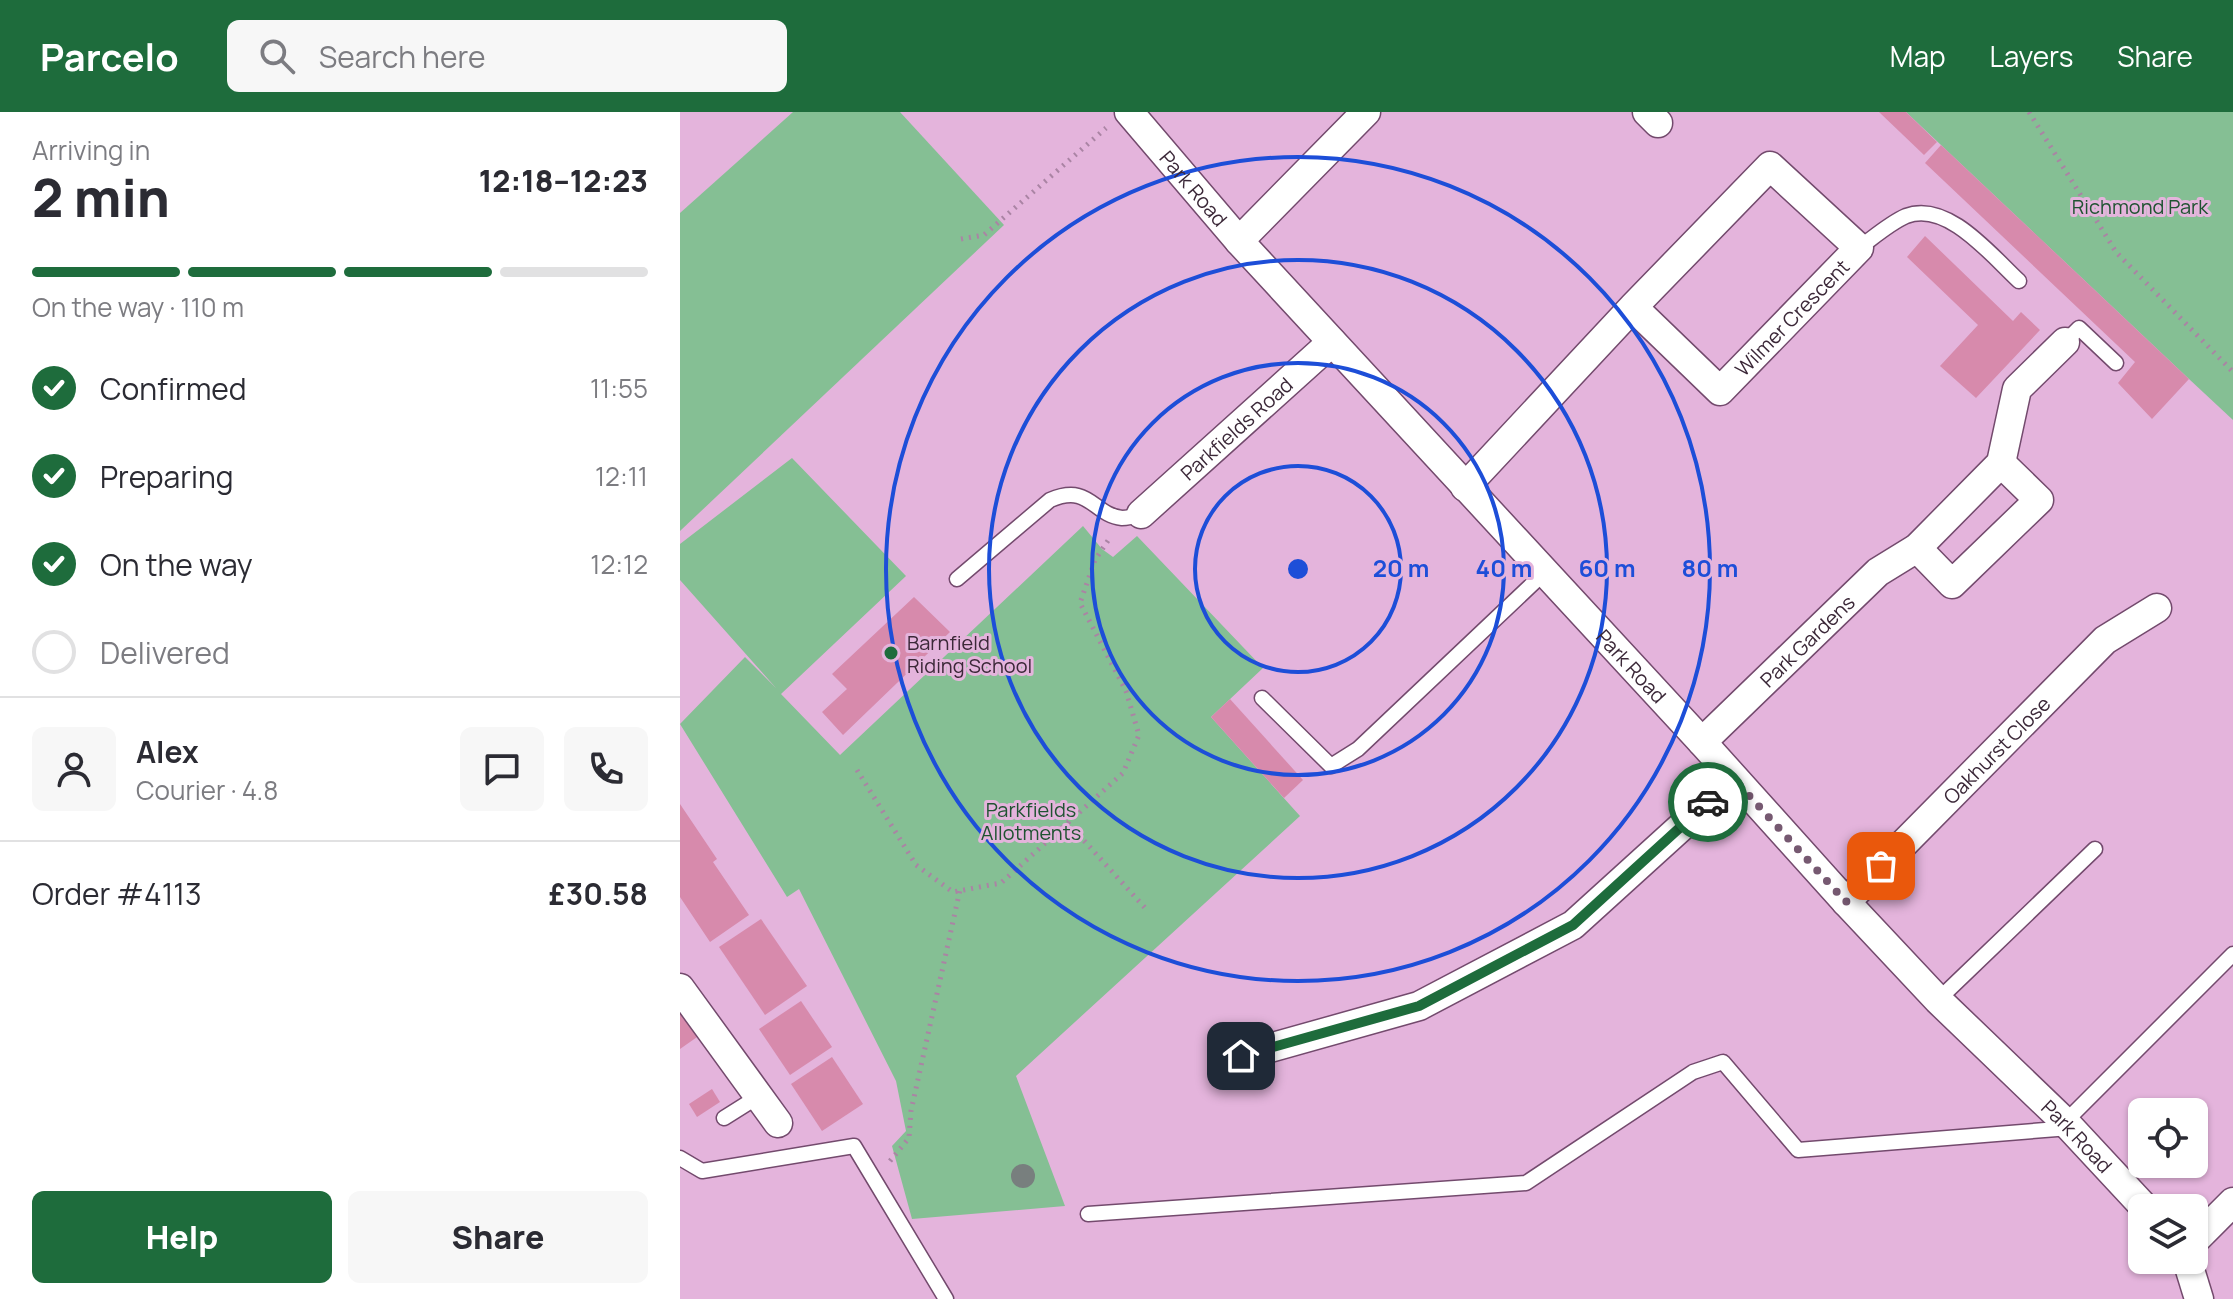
<!DOCTYPE html>
<html lang="en">
<head>
<meta charset="utf-8">
<style>
	:root { --surface:#fff; --page:#f7f7f7; --text:#2b2b33; --muted:#7c7c81; --line:#e1e1e2; --accent:#1e6c3c }
	body { margin:0; font-family:Manrope,sans-serif; background:var(--page); color:var(--text); height:100vh; display:flex; flex-direction:column; font-size:30px; white-space:nowrap }
	* { box-sizing:border-box; margin:0 }
	p { font-size:26px; color:var(--muted) }
	.icon { flex:none; width:44px; height:44px; fill:none; stroke:currentColor; stroke-width:2; stroke-linecap:round; stroke-linejoin:round }
	.map { position:relative; flex:1; overflow:hidden }
	.details { display:flex; flex-direction:column; background:var(--surface); width:680px }
	.details>* { flex:none }
	.tools { position:absolute; left:1448px; top:986px; display:grid; gap:16px }
	.tools a { display:grid; place-items:center; width:80px; height:80px; border-radius:12px; background:var(--surface); box-shadow:0 2px 6px #0004; font-size:40px }
	.pin { position:absolute; display:grid; place-items:center; width:68px; height:68px; color:#fff; margin:-34px; border-radius:16px; box-shadow:0 4px 12px #0006 }
	.courier { position:absolute; display:grid; place-items:center; width:80px; height:80px; margin:-40px; border:6px solid #1e6c3c; border-radius:50%; background:#fff; color:#222; box-shadow:0 2px 10px #0007 }
	.overview em { font-style:normal; font-weight:800 }
	.overview div { display:flex; flex-direction:column-reverse }
	.overview { display:flex; align-items:center; justify-content:space-between; height:136px; padding:0 32px }
	h1 { font-size:52px; font-weight:800; line-height:60px }
	.bar { display:grid; grid-template-columns:repeat(4,1fr); gap:12px 8px; align-content:center; height:96px; padding:0 32px }
	.bar i { height:10px; border-radius:6px; background:var(--line) }
	.bar .on { background:var(--accent) }
	.bar p { grid-column:span 4 }
	.line { display:flex; align-items:center; gap:20px; padding:0 32px; border-top:2px solid var(--line) }
	.line div { flex:1 }
	.round { display:grid; place-items:center; flex:none; width:84px; height:84px; border-radius:12px; background:var(--page) }
	ol { padding:0 32px; list-style:none }
	li { display:flex; align-items:center; gap:24px; height:88px }
	li p { margin-inline-start:auto }
	li .icon { padding:8px; border-radius:50%; background:var(--accent); color:#fff; stroke-width:4 }
	li:last-child { color:var(--muted) }
	li i { width:44px; height:44px; border:4px solid var(--line); border-radius:50% }
	.button { display:flex; gap:16px; margin-top:auto; padding:16px 32px }
	.button a { flex:1; height:92px; border-radius:12px; background:var(--accent); color:#fff; font-size:32px; font-weight:800; line-height:92px; text-align:center }
	.button a+a { background:var(--page); color:var(--text) }
	header { display:flex; align-items:center; gap:48px; box-sizing:border-box; height:112px; padding:0 40px; background:var(--accent); color:#fff }
	header strong { font-size:38px }
	nav { display:flex; gap:44px; margin-inline-start:auto; font-size:28px }
	.search { width:560px; height:72px; background:var(--page); display:flex; align-items:center; gap:20px; box-sizing:border-box; padding:0 28px; border-radius:12px; color:var(--muted); font-size:30px }
	main { display:flex; flex:1; min-height:0 }
	.map>svg:first-child { display:block }
	.green { fill:#85bf94 }
	.building { fill:#d78aac }
	.lines { fill:none; stroke-linecap:round; stroke-linejoin:round }
	.lane-casing { stroke:#734a6d; stroke-width:17 }
	.street-casing { stroke:#734a6d; stroke-width:31 }
	.path { stroke:#aa84a4; stroke-width:5; stroke-dasharray:2 6; stroke-linecap:butt }
	.lane { stroke:#fff; stroke-width:14 }
	.street { stroke:#fff; stroke-width:28 }
	.tree { fill:#787f7e }
	.done { stroke:#765971; stroke-width:8; stroke-dasharray:0 14.4 }
	.route { stroke:#1e6c3c; stroke-width:10 }
	.ring { fill:none; stroke:#1d4ed8; stroke-width:4 }
	.poi-dot { fill:#1e6c3c; stroke:#e4b4dc; stroke-width:3 }
	.labels { text-anchor:middle; dominant-baseline:central; stroke-width:6; stroke-linejoin:round; paint-order:stroke }
	.street-label { font-size:20px; fill:#3b2838; stroke:#e4b4dc }
	.park-label { font-size:20px; fill:#1f5331; stroke:#e4b4dc }
	.poi-label { font-size:20px; fill:#3b2838; stroke:#e4b4dc; text-anchor:start }
	.centre { fill:#1d4ed8; stroke:#e4b4dc; stroke-width:4 }
	.ring-label { font-size:24px; text-anchor:middle; font-weight:bold; fill:#1d4ed8; stroke:#e4b4dc; stroke-width:6; stroke-linejoin:round; paint-order:stroke }
</style>
</head>
<body>
<header>
<strong>Parcelo</strong>
<div class="search"><svg class="icon" aria-label="search" viewBox="0 0 24 24"><circle cx="10" cy="10" r="6"/><path d="M15 15l6 6"/></svg>Search here</div>
<nav><a>Map</a><a>Layers</a><a>Share</a></nav>
</header>
<main>
<section class="details">
<div class="overview"><div><h1>2 min</h1><p>Arriving in</p></div><em>12:18–12:23</em></div>
<div class="bar"><i class="on"></i><i class="on"></i><i class="on"></i><i></i><p>On the way · 110 m</p></div>
<ol>
<li><svg class="icon" aria-label="check" viewBox="0 0 24 24"><path d="M5 12l5 5 9-10"/></svg>Confirmed<p>11:55</p></li>
<li><svg class="icon" aria-label="check" viewBox="0 0 24 24"><path d="M5 12l5 5 9-10"/></svg>Preparing<p>12:11</p></li>
<li><svg class="icon" aria-label="check" viewBox="0 0 24 24"><path d="M5 12l5 5 9-10"/></svg>On the way<p>12:12</p></li>
<li><i></i>Delivered</li>
</ol>
<div class="line" style="height:144px"><a class="round"><svg class="icon" aria-label="person" viewBox="0 0 24 24"><circle cx="12" cy="8" r="4"/><path d="M4 21q1-7 8-7t8 7"/></svg></a><div><b>Alex</b><p>Courier · 4.8</p></div><a class="round"><svg class="icon" aria-label="chat" viewBox="0 0 24 24"><path d="M4 5h16v11H9l-5 4z"/></svg></a><a class="round"><svg class="icon" aria-label="phone" viewBox="0 0 24 24"><path d="M5 4h4l2 5-3 2q2 4 5 5l2-3 5 2v4C11 20 4 13 5 4z"/></svg></a></div>
<div class="line" style="height:104px"><div>Order #4113</div><b>£30.58</b></div>
<div class="button"><a>Help</a><a>Share</a></div>
</section>
<div class="map">
<svg width="1553" height="1187" viewBox="0 0 1553 1187">
	<rect width="100%" height="100%" fill="#e4b4dc"/>
	<g class="green">
		<polygon points="113,0 220,0 324,113 0,419 0,101"/>
		<polygon points="1226,0 1553,0 1553,308 1509,267"/>
		<polygon points="112,346 226,464 101,582 160,643 403,414 422,437 433,445 457,424 583,556 531,605 620,704 336,964 385,1094 232,1107 212,1034 226,1019 216,969 119,777 107,785 0,612 65,545 96,576 0,468 0,432"/>
	</g>
	<g class="building">
		<polygon points="1199,0 1226,0 1257,30 1244,43"/>
		<polygon points="1261,33 1509,267 1472,307 1438,271 1455,250 1245,51"/>
		<polygon points="1245,124 1333,209 1341,200 1360,218 1296,286 1260,254 1298,213 1227,145"/>
		<polygon points="234,485 270,520 163,623 142,600 167,577 152,562"/>
		<polygon points="550,587 623,668 604,686 531,605"/>
		<polygon points="0,692 37,747 33,750 69,803 30,830 0,785"/>
		<polygon points="81,807 127,874 85,903 39,835"/>
		<polygon points="121,889 152,935 110,963 79,917"/>
		<polygon points="0,893 20,923 0,937"/>
		<polygon points="152,945 183,992 142,1019 111,972"/>
		<polygon points="32,977 40,990 17,1005 9,992"/>
	</g>
	<g class="lines">
		<defs>
			<g id="lane">
				<path d="M1179 136C1194 125 1210 111 1226 104 1267 88 1311 143 1339 169"/>
				<polyline points="1385,230 1399,216 1436,251"/>
				<path d="M277 467 370 388C410 371 413 403 442 406 448 406 455 404 461 402"/>
				<polyline points="582,586 651,654 678,637 864,461"/>
				<polyline points="1258,888 1415,737"/>
				<polyline points="44,1006 79,984"/>
				<polyline points="1385,1010 1553,842"/>
				<polyline points="0,1046 22,1059 174,1034 266,1187"/>
				<polyline points="408,1102 846,1071 1013,960 1043,950 1118,1038 1390,1016"/>
			</g>
			<g id="street">
				<path id="s1" d="M449 0 559 129 1022 630 1166 790 1258 888 1385 1010 1465 1096"/>
				<polyline points="967,0 978,11"/>
				<polyline points="559,129 686,0"/>
				<path id="s2" d="M785 375 953 195 1040 279 1179 136 1090 54 953 195"/>
				<path id="s3" d="M461 402 652 230"/>
				<polyline points="1237,436 1272,472 1359,388 1321,351"/>
				<path id="s4" d="M1022 630 1198 460 1237 436 1321 351 1337 277 1385 230"/>
				<path id="s5" d="M1166 790 1425 528 1477 496"/>
				<polyline points="0,876 98,1011"/>
				<polyline points="561,944 739,894 893,813 1054,667"/>
				<polyline points="1514,1129 1553,1090"/>
				<polyline points="1507,1148 1519,1187"/>
			</g>
		</defs>
		<use href="#lane" class="lane-casing"/>
		<use href="#street" class="street-casing"/>
		<g class="path">
			<polyline points="1349,0 1436,140 1553,260"/>
			<polyline points="281,127 304,123 426,16"/>
			<polyline points="177,658 236,753 273,780 321,771 443,661 459,623 446,579 400,491 415,448 429,427"/>
			<polyline points="388,711 466,797"/>
			<polyline points="210,1049 229,1026 231,999 280,778"/>
		</g>
		<use href="#lane" class="lane"/>
		<use href="#street" class="street"/>
	</g>
	<circle class="tree" cx="343" cy="1064" r="12"/>
	<g class="lines">
		<polyline class="done" points="1028,690 1054,667 1166,790 1201,754"/>
		<polyline class="route" points="561,944 739,894 893,813 1028,690"/>
	</g>
	<g class="ring">
		<circle cx="618" cy="457" r="103"/>
		<circle cx="618" cy="457" r="206"/>
		<circle cx="618" cy="457" r="309"/>
		<circle cx="618" cy="457" r="412"/>
	</g>
	<circle class="poi-dot" cx="211" cy="541" r="8"/>
	<g class="labels">
		<g class="street-label">
			<text stroke="none"><textPath href="#s1" startOffset="100">Park Road</textPath></text>
			<text stroke="none"><textPath href="#s2" startOffset="470">Wilmer Crescent</textPath></text>
			<text stroke="none"><textPath href="#s3" startOffset="128">Parkfields Road</textPath></text>
			<text stroke="none"><textPath href="#s4" startOffset="146">Park Gardens</textPath></text>
			<text stroke="none"><textPath href="#s1" startOffset="748">Park Road</textPath></text>
			<text stroke="none"><textPath href="#s5" startOffset="214">Oakhurst Close</textPath></text>
			<text stroke="none"><textPath href="#s1" startOffset="1396">Park Road</textPath></text>
		</g>
		<g class="park-label">
			<text x="1460" y="94">Richmond Park</text>
			<text x="351" y="697">Parkfields<tspan x="351" dy="23">Allotments</tspan></text>
		</g>
		<g class="poi-label">
			<text x="227" y="530">Barnfield<tspan x="227" dy="23">Riding School</tspan></text>
		</g>
	</g>
	<circle cx="618" cy="457" r="12" class="centre"/>
	<g class="ring-label">
		<text x="721" y="465">20 m</text>
		<text x="824" y="465">40 m</text>
		<text x="927" y="465">60 m</text>
		<text x="1030" y="465">80 m</text>
	</g>
</svg>
<div class="tools">
<a><svg class="icon" aria-label="locate" viewBox="0 0 24 24"><circle cx="12" cy="12" r="6"/><path d="M12 2v4M12 18v4M2 12h4M18 12h4"/></svg></a>
<a><svg class="icon" aria-label="layers" viewBox="0 0 24 24"><path d="M12 4l9 5-9 5-9-5zM3 14l9 5 9-5"/></svg></a>
</div>
<div class="pin" style="left:1201px;top:754px;background:#ea580c"><svg class="icon" aria-label="bag" viewBox="0 0 24 24"><path d="M5 8h14l-1 12H6zM9 8a3 3 0 0 1 6 0"/></svg></div>
<div class="pin" style="left:561px;top:944px;background:#1f2937"><svg class="icon" aria-label="home" viewBox="0 0 24 24"><path d="M3 11l9-7 9 7M6 9v11h12V9"/></svg></div>
<div class="courier" style="left:1028px;top:690px"><svg class="icon" aria-label="car" viewBox="0 0 24 24"><path d="M5 17H2v-5l4-1 3-4h7l3 4 3 1v5h-3M9 17h6M6 11h13"/><circle cx="7" cy="17" r="2"/><circle cx="17" cy="17" r="2"/></svg></div>
</div>
</main>
</body>
</html>
